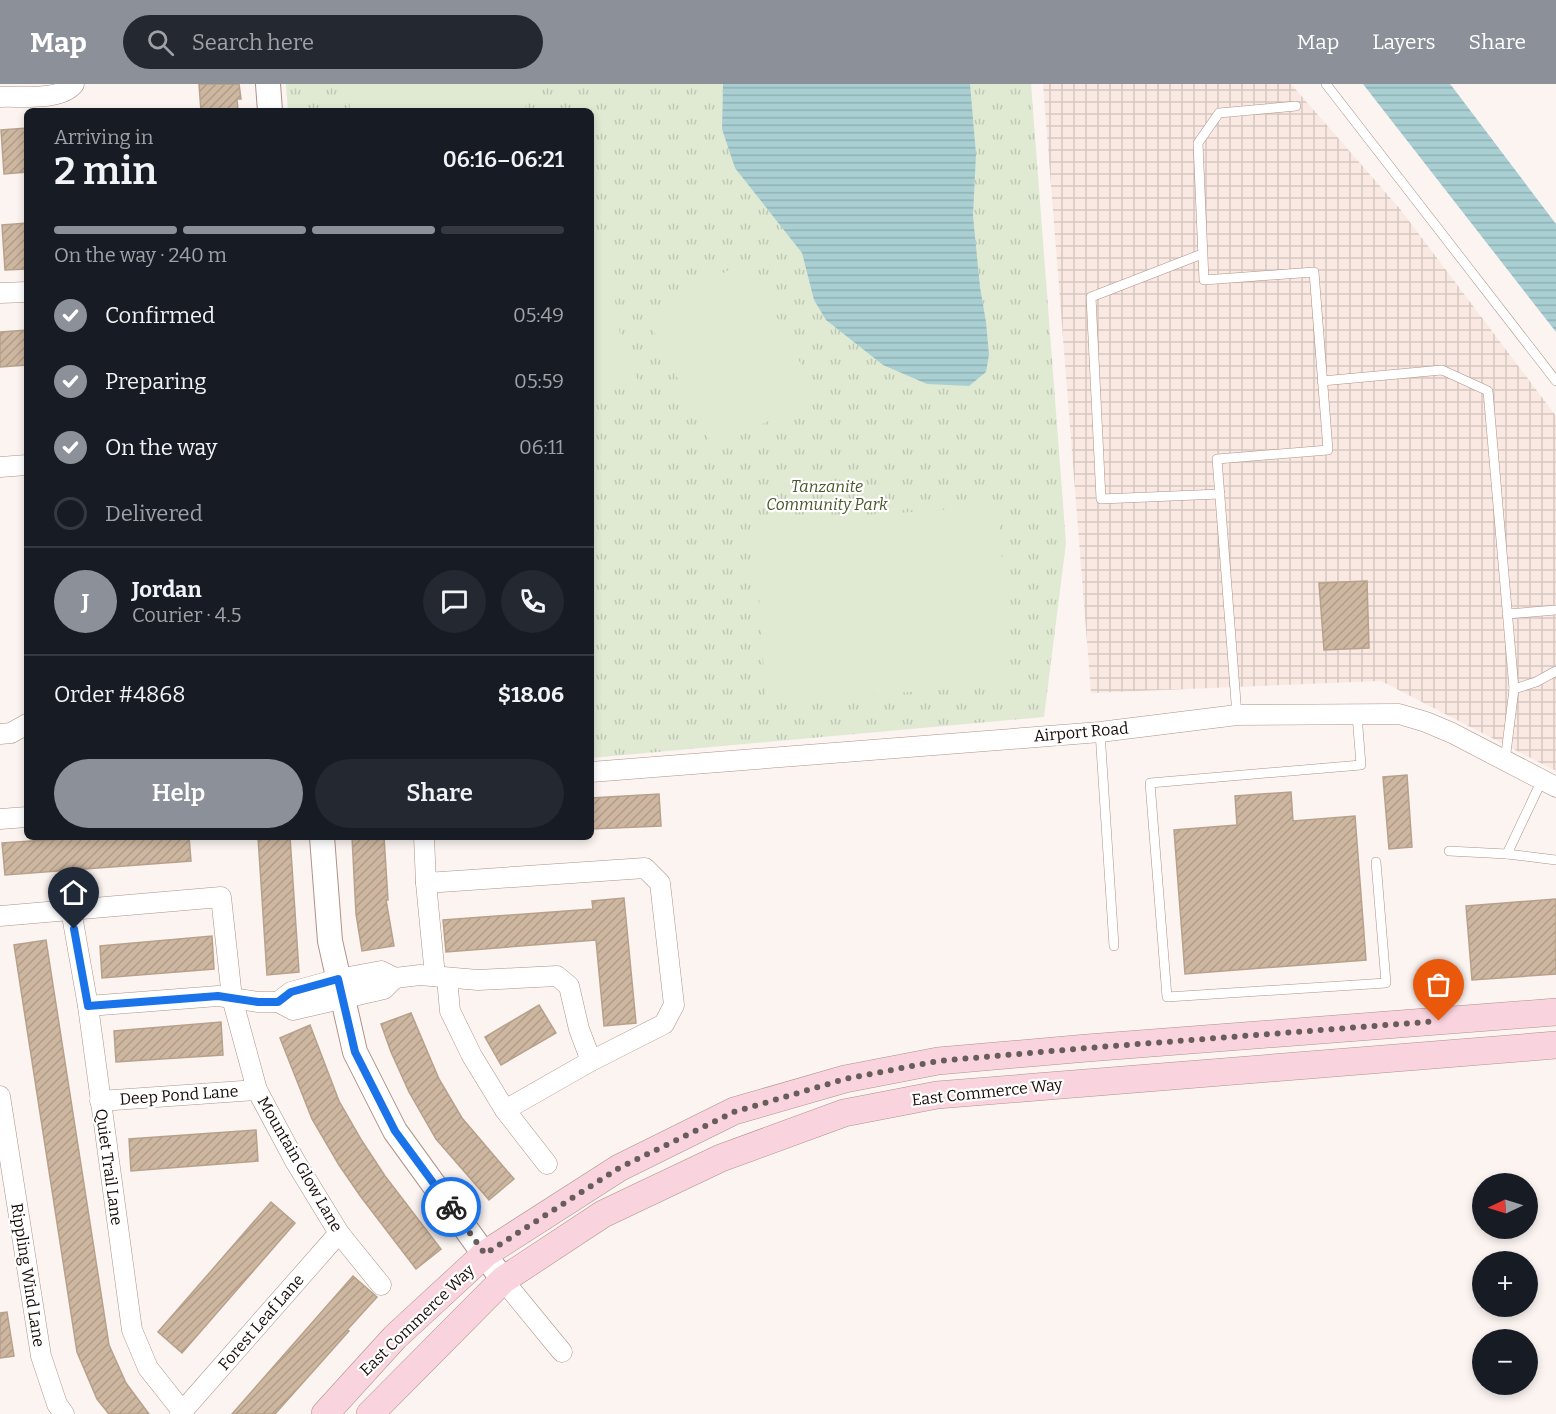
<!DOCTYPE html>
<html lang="en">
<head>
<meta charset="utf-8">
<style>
	:root { --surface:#171b24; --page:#242831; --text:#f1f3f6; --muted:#9ea1a6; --line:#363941; --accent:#8c9099 }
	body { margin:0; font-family:Bitter,serif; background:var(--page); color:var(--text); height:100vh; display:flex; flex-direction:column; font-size:22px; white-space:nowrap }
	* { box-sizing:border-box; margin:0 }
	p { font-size:20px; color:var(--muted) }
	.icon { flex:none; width:33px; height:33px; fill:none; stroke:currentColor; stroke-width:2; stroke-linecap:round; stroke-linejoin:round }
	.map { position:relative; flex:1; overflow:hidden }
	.drawer { position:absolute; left:24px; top:24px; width:570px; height:732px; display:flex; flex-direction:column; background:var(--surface); border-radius:9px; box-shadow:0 3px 9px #0003 }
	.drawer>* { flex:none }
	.needle { width:39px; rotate:266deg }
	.fabs { position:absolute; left:1472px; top:1089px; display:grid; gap:12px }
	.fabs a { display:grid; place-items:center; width:66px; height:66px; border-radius:50%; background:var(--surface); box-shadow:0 3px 9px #0003; font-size:30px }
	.pin { position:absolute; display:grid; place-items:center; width:51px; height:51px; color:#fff; margin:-62px -26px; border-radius:50% 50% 50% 0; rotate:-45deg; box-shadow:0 0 6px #0007 }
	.pin .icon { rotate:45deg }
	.courier { position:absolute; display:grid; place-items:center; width:60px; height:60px; margin:-30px; border:4px solid #1a73e8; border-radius:50%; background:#fff; color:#222; box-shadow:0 2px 8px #0007 }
	.summary em { font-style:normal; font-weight:600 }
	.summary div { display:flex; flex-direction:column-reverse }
	.summary { display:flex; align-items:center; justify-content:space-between; height:102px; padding:0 30px }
	h1 { font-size:39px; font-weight:600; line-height:45px }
	.bar { display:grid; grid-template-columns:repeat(4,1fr); gap:9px 6px; align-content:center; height:72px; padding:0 30px }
	.bar i { height:8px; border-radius:4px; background:var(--line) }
	.bar .selected { background:var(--accent) }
	.bar p { grid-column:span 4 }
	.line { display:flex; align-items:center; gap:15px; padding:0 30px; border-top:2px solid var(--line) }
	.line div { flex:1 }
	.round { display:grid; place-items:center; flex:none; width:63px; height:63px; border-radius:32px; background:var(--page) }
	ol { padding:0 30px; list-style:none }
	li { display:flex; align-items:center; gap:18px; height:66px }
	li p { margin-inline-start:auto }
	li .icon { padding:6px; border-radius:50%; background:var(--accent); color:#fff; stroke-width:4 }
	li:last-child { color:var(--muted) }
	li i { width:33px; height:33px; border:3px solid var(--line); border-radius:50% }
	.primary-button { display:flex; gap:12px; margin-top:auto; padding:12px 30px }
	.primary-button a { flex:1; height:69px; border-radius:36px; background:var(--accent); color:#fff; font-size:24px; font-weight:600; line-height:69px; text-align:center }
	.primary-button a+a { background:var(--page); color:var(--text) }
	header { display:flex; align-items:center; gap:36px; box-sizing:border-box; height:84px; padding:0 30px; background:var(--accent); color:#fff }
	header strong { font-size:28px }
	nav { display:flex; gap:33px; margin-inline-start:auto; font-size:21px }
	.search { width:420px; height:54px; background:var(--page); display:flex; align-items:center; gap:15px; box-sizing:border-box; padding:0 21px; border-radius:33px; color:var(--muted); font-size:22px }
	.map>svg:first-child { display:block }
	.industrial { fill:url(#industrial-grid) }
	.park { fill:url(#park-tufts) }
	.pitch { fill:#e0ead3 }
	.water { fill:url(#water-rules) }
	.building { fill:url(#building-hatch); stroke:#b8a18b; stroke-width:1.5 }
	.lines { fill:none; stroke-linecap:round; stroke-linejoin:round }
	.service-casing { stroke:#b09186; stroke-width:10 }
	.minor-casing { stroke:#b09186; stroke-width:21 }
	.tertiary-casing { stroke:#b09186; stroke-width:26 }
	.secondary-casing { stroke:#b09186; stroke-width:28 }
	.service { stroke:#fff; stroke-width:9 }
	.minor { stroke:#fff; stroke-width:20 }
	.tertiary { stroke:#fff; stroke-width:24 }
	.secondary { stroke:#f9d3dd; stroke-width:27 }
	.done { stroke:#675d5a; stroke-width:6; stroke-dasharray:0 10.8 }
	.route { stroke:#1a73e8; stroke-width:8 }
	.labels { text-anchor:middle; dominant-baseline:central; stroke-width:4.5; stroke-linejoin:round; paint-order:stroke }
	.park-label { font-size:16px; font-style:italic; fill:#47582b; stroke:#fff }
	.street-label { font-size:16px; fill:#170c08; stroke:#fff }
</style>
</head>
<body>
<header>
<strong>Map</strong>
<div class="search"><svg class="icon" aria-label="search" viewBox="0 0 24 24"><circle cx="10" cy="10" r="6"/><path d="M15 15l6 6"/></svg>Search here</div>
<nav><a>Map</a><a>Layers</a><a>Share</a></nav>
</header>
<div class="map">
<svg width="1556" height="1330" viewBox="0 0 1556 1330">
	<defs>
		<pattern id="industrial-grid" width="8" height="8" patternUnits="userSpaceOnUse" patternTransform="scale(1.5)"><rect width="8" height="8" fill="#fae9e3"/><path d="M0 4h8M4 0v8" fill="none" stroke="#d6c7c1"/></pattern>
		<pattern id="park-tufts" width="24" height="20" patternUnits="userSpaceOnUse" patternTransform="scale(1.5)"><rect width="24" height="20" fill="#e0ead3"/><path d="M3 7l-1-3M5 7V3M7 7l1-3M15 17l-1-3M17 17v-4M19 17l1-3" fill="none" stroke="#bfc8b4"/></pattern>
		<pattern id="water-rules" width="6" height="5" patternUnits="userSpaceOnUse" patternTransform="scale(1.5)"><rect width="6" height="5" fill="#a9cfd3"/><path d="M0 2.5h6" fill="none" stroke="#91b1b4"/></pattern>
		<pattern id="building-hatch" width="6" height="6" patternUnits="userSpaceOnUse" patternTransform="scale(1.5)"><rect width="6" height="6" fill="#ceb7a1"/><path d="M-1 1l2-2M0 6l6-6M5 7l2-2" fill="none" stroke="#b09c89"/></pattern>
	</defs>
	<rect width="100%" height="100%" fill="#fbf4f1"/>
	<polygon class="industrial" points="1043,0 1291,0 1400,125 1556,332 1556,687 1381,597 1091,609"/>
	<polygon class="park" points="286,0 1031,0 1066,459 1044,633 591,674 591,27 288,27"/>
	<g class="pitch">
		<polygon points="348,0 524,0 526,27 350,27"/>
		<polygon points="607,163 621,257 626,276 621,286 629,290 635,290 642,304 591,307 591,169"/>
		<polygon points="748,176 817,312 714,365 645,230"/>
		<polygon points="998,422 1011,601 766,618 754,439"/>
	</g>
	<g class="water">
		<polygon points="723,0 970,0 976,70 973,132 980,203 986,238 989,271 986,288 969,302 927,300 883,281 826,236 814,216 802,169 735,84 722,45"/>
		<polygon points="1363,0 1450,0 1454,5 1556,140 1556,248"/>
	</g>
	<g class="building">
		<polygon points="199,0 239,0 241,15 237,15 238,27 201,27"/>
		<polygon points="27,44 27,88 4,90 1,46"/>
		<polygon points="27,139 27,185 5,186 2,141"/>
		<polygon points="27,246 27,281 0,283 0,248"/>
		<polygon points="1367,497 1369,564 1324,566 1319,499"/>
		<polygon points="1407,691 1412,763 1389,765 1383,693"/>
		<polygon points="1291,708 1293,737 1355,732 1366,876 1185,890 1174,746 1237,741 1235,712"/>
		<polygon points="659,710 661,742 591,745 591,714"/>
		<polygon points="92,753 189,753 191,777 5,791 2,759"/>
		<polygon points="258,753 290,753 299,888 267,891"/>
		<polygon points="352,753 384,753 388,816 386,816 394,862 362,867 356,830"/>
		<polygon points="624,814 636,939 604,942 596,856 446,868 443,836 593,825 592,817"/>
		<polygon points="1556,815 1556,890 1472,896 1466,822"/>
		<polygon points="212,852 214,885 102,894 100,862"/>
		<polygon points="46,856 109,1261 126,1299 149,1330 109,1330 97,1315 77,1268 14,861"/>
		<polygon points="539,921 556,949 501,981 485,953"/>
		<polygon points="411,929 439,995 462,1034 514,1095 489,1116 436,1055 409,1008 391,968 381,940"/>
		<polygon points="221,938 223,971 116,978 114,947"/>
		<polygon points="310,941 339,1017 362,1057 385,1092 441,1165 416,1185 361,1113 339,1081 312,1035 280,954"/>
		<polygon points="256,1046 258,1077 131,1087 129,1055"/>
		<polygon points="271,1118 295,1139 182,1269 158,1248"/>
		<polygon points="353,1192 377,1213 347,1246 349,1247 275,1330 232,1330"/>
		<polygon points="7,1228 14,1272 0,1274 0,1229"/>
	</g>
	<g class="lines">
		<defs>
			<g id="service">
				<polyline points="1326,0 1556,297"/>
				<polyline points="1202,170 1091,213 1101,415 1220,410"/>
				<polyline points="1322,297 1442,286 1488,307 1514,605 1505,677"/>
				<polyline points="1507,530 1556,526"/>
				<polyline points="1514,605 1536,598 1556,587"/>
				<polyline points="1237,631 1217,375 1328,366 1314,188 1204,196 1198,59 1219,29 1296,22"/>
				<polyline points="1357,631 1361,681 1150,699 1167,913 1386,899 1376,778"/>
				<polyline points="1100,648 1114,862"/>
				<polyline points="1449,767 1507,770 1542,696"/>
				<polyline points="1507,770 1556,776"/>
			</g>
			<g id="minor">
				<path d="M0 13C21 12 61 17 74 0"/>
				<polyline points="0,209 27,208"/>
				<polyline points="0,383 27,381"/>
				<polyline points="0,650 11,649 27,640"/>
				<polyline points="591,688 1100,648 1237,631 1399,630 1426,638 1452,649 1556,703"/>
				<polyline points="0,735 27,733"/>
				<polyline points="424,753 426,799 645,784 660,799 674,921 664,940 591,977 505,1026 547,1080"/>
				<polyline points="426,799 435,892"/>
				<polyline points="71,826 88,922 132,1246 148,1284 182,1327"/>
				<polyline points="0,832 221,813 232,914 257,1006 295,1077 339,1149 381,1201"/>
				<polyline points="447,894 450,927 472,972 505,1026"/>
				<polyline points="278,918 291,908 338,895 381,887 395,894 420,891 478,896 557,892 569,902 579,945 591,977"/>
				<polyline points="88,922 218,912 258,918 278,918 293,926 384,905 395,894"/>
				<polyline points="0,1012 41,1272 57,1320 64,1330"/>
				<polyline points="100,1017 257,1006"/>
				<polyline points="503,1196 562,1268"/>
				<polyline points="180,1330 339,1149"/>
			</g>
			<g id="tertiary">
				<polyline points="268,0 270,27"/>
				<polyline points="322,753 330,857 355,968 395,1047 503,1196"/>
			</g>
			<g id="secondary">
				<polyline points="325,1330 395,1253 485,1170 619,1084 734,1027 845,995 938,977 1087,964 1556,928"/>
				<polyline points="370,1330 503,1196 603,1130 721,1074 844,1029 937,1011 1556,961"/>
			</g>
		</defs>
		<use href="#service" class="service-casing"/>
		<use href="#minor" class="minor-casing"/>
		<use href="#tertiary" class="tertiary-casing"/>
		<use href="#secondary" class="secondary-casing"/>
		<use href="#service" class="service"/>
		<use href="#minor" class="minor"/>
		<use href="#tertiary" class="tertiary"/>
		<use href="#secondary" class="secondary"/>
	</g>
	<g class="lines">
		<polyline class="done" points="451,1123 485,1170 619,1084 734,1028 845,995 938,977 1087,964 1439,937"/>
		<polyline class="route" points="74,845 88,922 218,912 258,918 278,918 291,908 338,895 355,968 395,1047 451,1123"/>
	</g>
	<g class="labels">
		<g class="park-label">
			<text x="827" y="402">Tanzanite<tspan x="827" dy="18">Community Park</tspan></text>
		</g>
		<g class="street-label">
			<text transform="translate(1081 648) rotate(-5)">Airport Road</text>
			<text transform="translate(987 1008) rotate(-6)">East Commerce Way</text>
			<text transform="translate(179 1011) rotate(-4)">Deep Pond Lane</text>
			<text transform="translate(300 1080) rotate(60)">Mountain Glow Lane</text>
			<text transform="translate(109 1083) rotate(82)">Quiet Trail Lane</text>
			<text transform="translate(28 1191) rotate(81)">Rippling Wind Lane</text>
			<text transform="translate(417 1236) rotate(-44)">East Commerce Way</text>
			<text transform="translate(261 1238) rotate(-49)">Forest Leaf Lane</text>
		</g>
	</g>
</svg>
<div class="fabs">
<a><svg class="needle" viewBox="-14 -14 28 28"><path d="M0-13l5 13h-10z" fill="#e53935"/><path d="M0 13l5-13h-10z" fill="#9ea1a6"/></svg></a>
<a>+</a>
<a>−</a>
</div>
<div class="pin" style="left:1439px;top:937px;background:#ea580c"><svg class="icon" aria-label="bag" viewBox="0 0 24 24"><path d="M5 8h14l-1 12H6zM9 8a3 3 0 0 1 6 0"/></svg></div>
<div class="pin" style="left:74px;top:845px;background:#1f2937"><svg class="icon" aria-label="home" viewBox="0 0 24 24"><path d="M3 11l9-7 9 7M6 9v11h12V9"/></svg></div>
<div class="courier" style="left:451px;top:1123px"><svg class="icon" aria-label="bike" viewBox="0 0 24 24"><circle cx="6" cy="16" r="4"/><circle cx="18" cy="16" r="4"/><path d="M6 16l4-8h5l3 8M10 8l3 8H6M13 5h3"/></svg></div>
<section class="drawer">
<div class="summary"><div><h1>2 min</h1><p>Arriving in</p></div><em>06:16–06:21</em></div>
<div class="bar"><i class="selected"></i><i class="selected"></i><i class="selected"></i><i></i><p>On the way · 240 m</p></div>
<ol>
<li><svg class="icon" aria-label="check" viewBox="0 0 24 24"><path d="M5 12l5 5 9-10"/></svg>Confirmed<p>05:49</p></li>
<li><svg class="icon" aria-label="check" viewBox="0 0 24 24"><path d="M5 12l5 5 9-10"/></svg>Preparing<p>05:59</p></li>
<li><svg class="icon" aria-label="check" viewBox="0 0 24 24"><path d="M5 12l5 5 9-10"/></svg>On the way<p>06:11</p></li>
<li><i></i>Delivered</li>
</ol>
<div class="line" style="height:108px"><b class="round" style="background:var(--accent);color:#fff">J</b><div><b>Jordan</b><p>Courier · 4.5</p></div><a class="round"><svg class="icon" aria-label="chat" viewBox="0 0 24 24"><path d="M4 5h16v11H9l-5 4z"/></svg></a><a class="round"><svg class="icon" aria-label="phone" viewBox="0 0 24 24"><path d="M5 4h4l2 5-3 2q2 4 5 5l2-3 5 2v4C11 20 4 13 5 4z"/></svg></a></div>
<div class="line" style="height:78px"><div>Order #4868</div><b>$18.06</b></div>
<div class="primary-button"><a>Help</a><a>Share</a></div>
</section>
</div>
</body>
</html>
